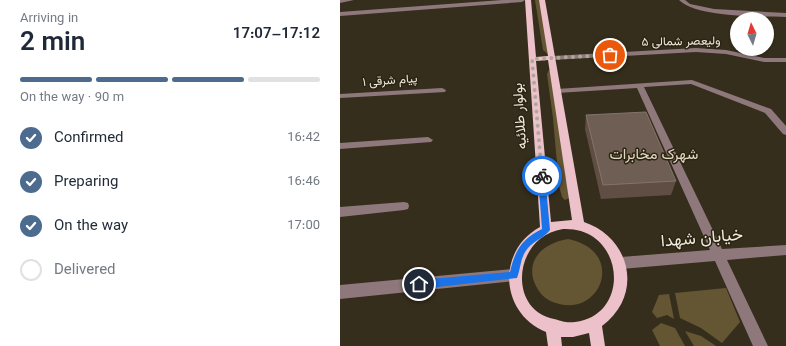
<!DOCTYPE html>
<html lang="en">
<head>
<meta charset="utf-8">
<style>
	:root { --surface:#fff; --page:#f2f2f3; --text:#1f2937; --muted:#747a83; --line:#e0e1e3; --accent:#4c6b8f }
	body { margin:0; font-family:Georgia,Vazirmatn,serif; background:var(--page); color:var(--text); height:100vh; display:flex; flex-direction:column; font-size:15px; white-space:nowrap }
	* { box-sizing:border-box; margin:0 }
	p { font-size:13px; color:var(--muted) }
	.icon { flex:none; width:22px; height:22px; fill:none; stroke:currentColor; stroke-width:2; stroke-linecap:round; stroke-linejoin:round }
	.map { position:relative; flex:1; overflow:hidden }
	.details { display:flex; flex-direction:column; background:var(--surface); width:340px }
	.details>* { flex:none }
	.needle { width:26px; rotate:355deg }
	.controls { position:absolute; left:390px; top:12px; display:grid; gap:8px }
	.controls a { display:grid; place-items:center; width:44px; height:44px; border-radius:50%; background:var(--surface); box-shadow:0 1px 3px #0004; font-size:20px }
	.pin { position:absolute; display:grid; place-items:center; width:34px; height:34px; color:#fff; margin:-17px; border:2px solid #fff; border-radius:50%; box-shadow:0 1px 4px #0007 }
	.courier { position:absolute; display:grid; place-items:center; width:40px; height:40px; margin:-20px; border:3px solid #1a73e8; border-radius:50%; background:#fff; color:#222; box-shadow:0 1px 5px #0007 }
	.summary em { font-style:normal; font-weight:600 }
	.summary div { display:flex; flex-direction:column-reverse }
	.summary { display:flex; align-items:center; justify-content:space-between; height:68px; padding:0 20px }
	h1 { font-size:26px; font-weight:600; line-height:30px }
	.bar { display:grid; grid-template-columns:repeat(4,1fr); gap:6px 4px; align-content:center; height:48px; padding:0 20px }
	.bar i { height:5px; border-radius:3px; background:var(--line) }
	.bar .active { background:var(--accent) }
	.bar p { grid-column:span 4 }
	ol { padding:0 20px; list-style:none }
	li { display:flex; align-items:center; gap:12px; height:44px }
	li p { margin-inline-start:auto }
	li .icon { padding:4px; border-radius:50%; background:var(--accent); color:#fff; stroke-width:4 }
	li:last-child { color:var(--muted) }
	li i { width:22px; height:22px; border:2px solid var(--line); border-radius:50% }
	main { display:flex; flex:1; min-height:0 }
	.map>svg:first-child { display:block }
	.green { fill:#655633 }
	.lines { fill:none; stroke-linecap:round; stroke-linejoin:round }
	.minor { fill:#8e787c; fill-rule:evenodd }
	.major { fill:#edc1ca; fill-rule:evenodd }
	.wall { fill:#604d44 }
	.building { fill:#6f5e54; stroke:#83746a }
	.route { fill:#1a73e8 }
	.done { stroke:#aea89a; stroke-width:4; stroke-dasharray:0 7.2 }
	.labels { text-anchor:middle; dominant-baseline:central; stroke-width:3; stroke-linejoin:round; paint-order:stroke }
	.far-street-label { font-size:12px; fill:#eeeade; stroke:#2c2412 }
	.street-label { font-size:14px; fill:#eeeade; stroke:#2c2412 }
	.neighbourhood-label { font-size:15px; fill:#e4dbc4; stroke:#2c2412 }
	.near-street-label { font-size:17px; fill:#eeeade; stroke:#2c2412 }
</style>
</head>
<body>
<main>
<section class="details">
<div class="summary"><div><h1>2 min</h1><p>Arriving in</p></div><em>17:07–17:12</em></div>
<div class="bar"><i class="active"></i><i class="active"></i><i class="active"></i><i></i><p>On the way · 90 m</p></div>
<ol>
<li><svg class="icon" aria-label="check" viewBox="0 0 24 24"><path d="M5 12l5 5 9-10"/></svg>Confirmed<p>16:42</p></li>
<li><svg class="icon" aria-label="check" viewBox="0 0 24 24"><path d="M5 12l5 5 9-10"/></svg>Preparing<p>16:46</p></li>
<li><svg class="icon" aria-label="check" viewBox="0 0 24 24"><path d="M5 12l5 5 9-10"/></svg>On the way<p>17:00</p></li>
<li><i></i>Delivered</li>
</ol>
</section>
<div class="map">
<svg width="446" height="346" viewBox="0 0 446 346">
	<rect width="100%" height="100%" fill="#362e1c"/>
	<g class="green">
		<polygon points="195,0 201,0 208,54 203,50"/>
		<polygon points="209,70 212,70 229,198 225,200 222,197 219,186 213,118 207,74"/>
		<path d="M228 239C287 251 261 318 216 303 209 301 203 297 199 291 181 264 201 243 228 239Z"/>
		<polygon points="386,288 400,322 382,343 361,328 340,318 335,293"/>
		<polygon points="329,294 334,319 327,315 317,318 312,312 319,295"/>
		<polygon points="321,323 335,328 345,346 320,346 312,330"/>
		<polygon points="345,331 361,336 376,346 354,346"/>
	</g>
	<g class="lines">
		<g class="minor">
			<polygon points="0,0 14,0 0,3"/>
			<polygon points="162,0 185,0 182,2 0,16 0,12"/>
			<path d="M339 0H345L350 4 374 9 446 13V17C420 16 358 18 339 0Z"/>
			<polygon points="356,48 386,50 424,58 446,58 446,62 424,62 386,54 356,52 212,60 209,58 212,56"/>
			<polygon points="352,80 431,109 446,126 446,135 443,134 425,113 351,84 304,87 382,249 446,245 446,255 387,260 428,346 413,346 375,261 281,269 277,267 275,263 277,259 281,257 370,250 297,88 217,93 213,91 217,89"/>
			<polygon points="102,88 106,90 105,92 0,98 0,94"/>
			<polygon points="88,137 93,140 91,142 0,149 0,143"/>
			<polygon points="64,202 68,203 69,206 68,209 64,210 0,217 0,207"/>
			<polygon points="174,269 179,271 180,275 179,279 174,281 0,299 0,285"/>
		</g>
		<path class="major" d="M185 0H191L196 57 208 56 199 0H205L244 222C291 238 304 295 262 326L265 346H251L249 333 233 337H221L222 346H208L206 332C160 313 156 251 200 227ZM208 60 232 220 211 222 196 61ZM223 229C284 226 293 315 235 322 225 323 222 321 214 319 168 311 172 237 223 229Z"/>
	</g>
	<polygon class="wall" points="246,115 336,181 331,195 261,199 245,129"/>
	<polygon class="building" points="306,112 336,181 263,185 246,115"/>
	<path class="route" d="M202 173 205 176 210 230C205 237 194 241 188 248 180 257 181 268 177 278L79 289 76 287 75 284 76 282 79 280 170 272C175 250 182 239 202 229L198 176Z"/>
	<g class="lines">
		<polyline class="done" points="202,176 192,59 270,55"/>
	</g>
	<g class="labels">
		<g class="far-street-label">
			<text transform="translate(341 42) rotate(-1)">ولیعصر شمالی ۵</text>
			<text transform="translate(50 81) rotate(-4)">پیام شرقی ۱</text>
		</g>
		<g class="street-label">
			<text transform="translate(181 116) rotate(-94)">بولوار طلائیه</text>
		</g>
		<g class="neighbourhood-label">
			<text x="314" y="155">شهرک مخابرات</text>
		</g>
		<g class="near-street-label">
			<text transform="translate(362 239) rotate(-5)">خیابان شهدا</text>
		</g>
	</g>
</svg>
<div class="controls">
<a><svg class="needle" viewBox="-14 -14 28 28"><path d="M0-13l5 13h-10z" fill="#e53935"/><path d="M0 13l5-13h-10z" fill="#747a83"/></svg></a>
</div>
<div class="pin" style="left:270px;top:55px;background:#ea580c"><svg class="icon" aria-label="bag" viewBox="0 0 24 24"><path d="M5 8h14l-1 12H6zM9 8a3 3 0 0 1 6 0"/></svg></div>
<div class="pin" style="left:79px;top:284px;background:#1f2937"><svg class="icon" aria-label="home" viewBox="0 0 24 24"><path d="M3 11l9-7 9 7M6 9v11h12V9"/></svg></div>
<div class="courier" style="left:202px;top:176px"><svg class="icon" aria-label="bike" viewBox="0 0 24 24"><circle cx="6" cy="16" r="4"/><circle cx="18" cy="16" r="4"/><path d="M6 16l4-8h5l3 8M10 8l3 8H6M13 5h3"/></svg></div>
</div>
</main>
</body>
</html>
